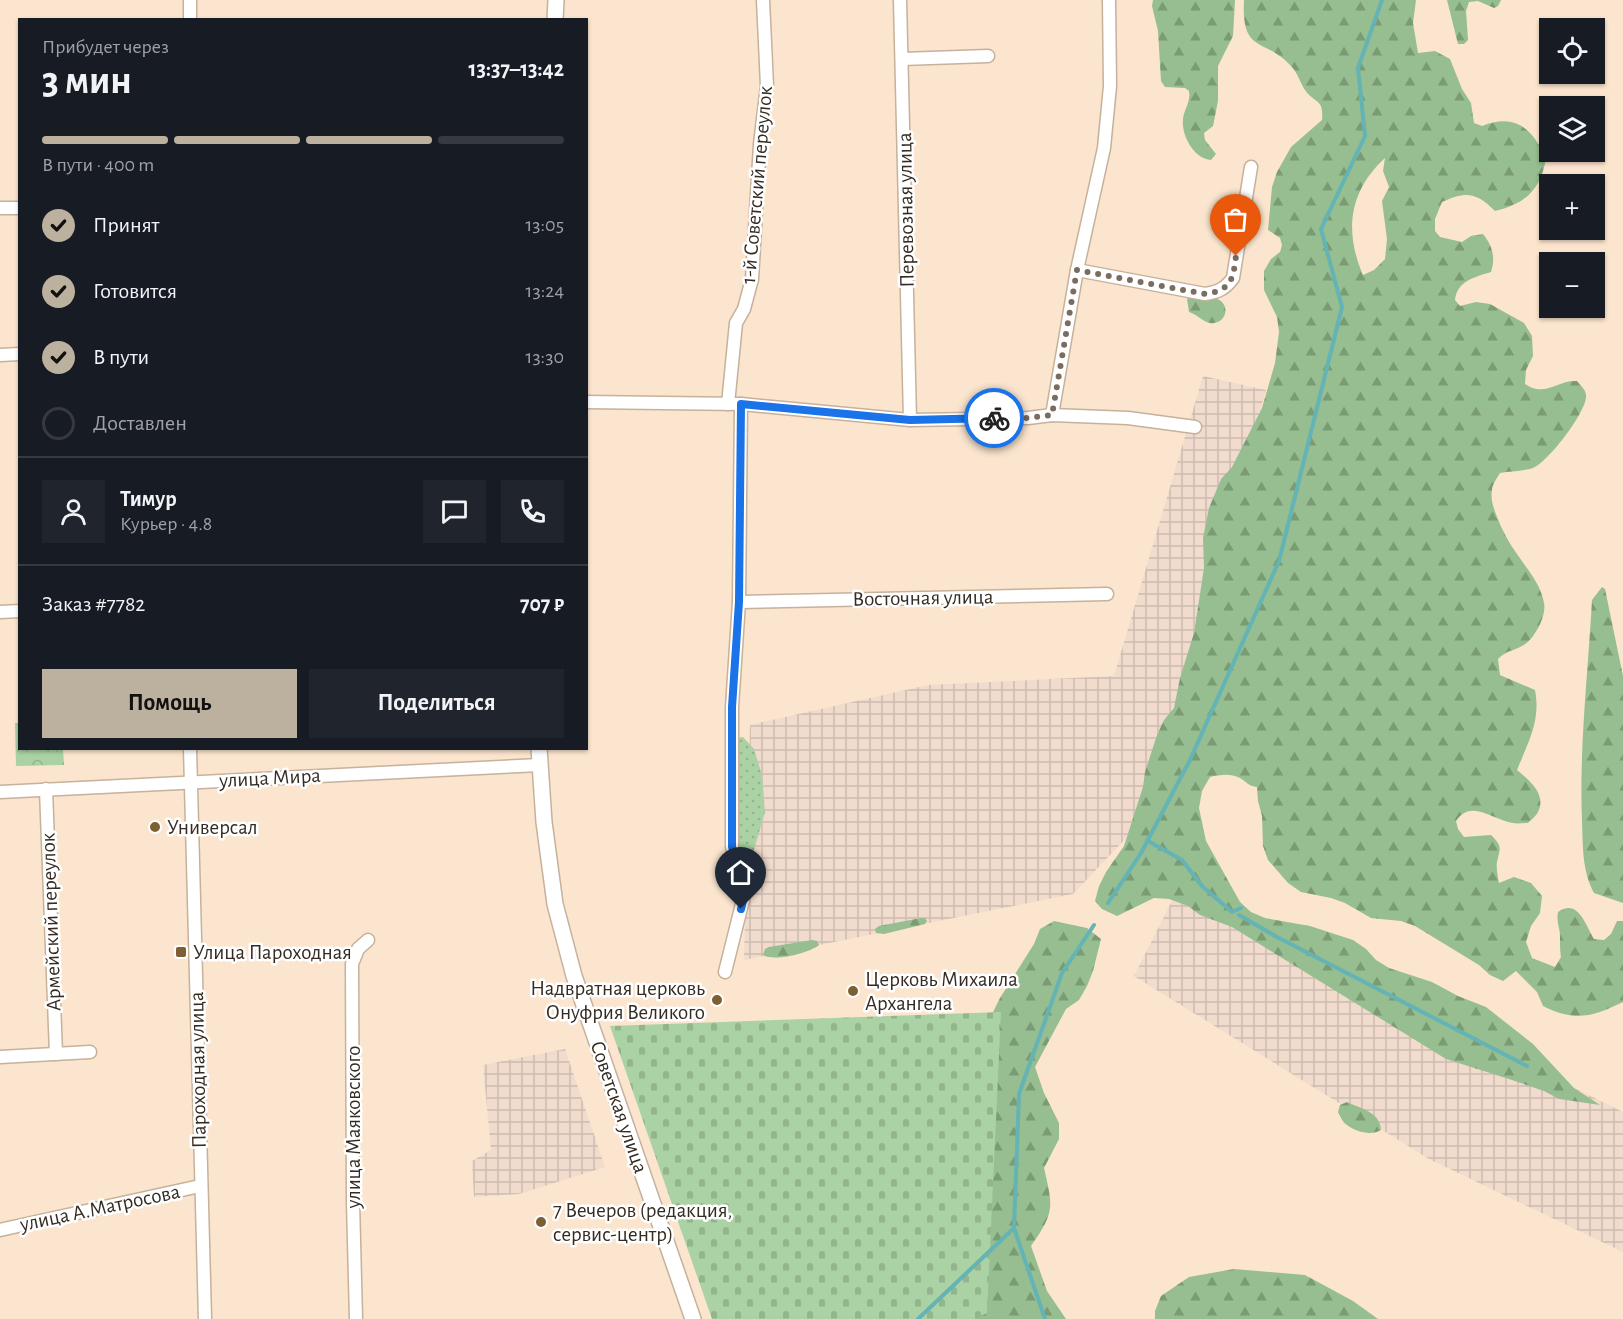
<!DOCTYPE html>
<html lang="ru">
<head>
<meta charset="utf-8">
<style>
	:root { --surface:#171b24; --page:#20242c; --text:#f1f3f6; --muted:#9ea1a6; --line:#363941; --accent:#bcb19e }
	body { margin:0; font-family:"Alegreya Sans",sans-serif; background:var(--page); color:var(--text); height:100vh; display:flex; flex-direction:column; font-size:22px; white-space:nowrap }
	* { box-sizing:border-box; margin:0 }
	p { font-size:20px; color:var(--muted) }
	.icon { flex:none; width:33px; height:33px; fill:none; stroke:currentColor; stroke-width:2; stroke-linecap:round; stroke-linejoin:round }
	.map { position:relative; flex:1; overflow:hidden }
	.drawer { position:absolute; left:18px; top:18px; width:570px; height:732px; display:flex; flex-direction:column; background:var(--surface); border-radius:0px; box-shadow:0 2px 4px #0004 }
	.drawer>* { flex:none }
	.controls { position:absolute; left:1539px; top:18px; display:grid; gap:12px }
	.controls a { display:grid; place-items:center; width:66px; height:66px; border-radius:0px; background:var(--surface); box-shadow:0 2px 4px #0004; font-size:30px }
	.pin { position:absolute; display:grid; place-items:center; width:51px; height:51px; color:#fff; margin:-62px -26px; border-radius:50% 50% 50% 0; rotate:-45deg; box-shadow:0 0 6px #0007 }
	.pin .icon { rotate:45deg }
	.courier { position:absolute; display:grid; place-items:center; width:60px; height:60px; margin:-30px; border:4px solid #1a73e8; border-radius:50%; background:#fff; color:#222; box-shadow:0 2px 8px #0007 }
	.headline em { font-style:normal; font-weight:700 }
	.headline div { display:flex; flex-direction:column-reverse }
	.headline { display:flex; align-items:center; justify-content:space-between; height:102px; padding:0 24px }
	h1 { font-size:39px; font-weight:700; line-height:45px }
	.bar { display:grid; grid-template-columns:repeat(4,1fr); gap:9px 6px; align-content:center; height:72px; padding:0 24px }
	.bar i { height:8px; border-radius:4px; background:var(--line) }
	.bar .selected { background:var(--accent) }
	.bar p { grid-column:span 4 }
	.line { display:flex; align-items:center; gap:15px; padding:0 24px; border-top:2px solid var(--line) }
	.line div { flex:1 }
	.round { display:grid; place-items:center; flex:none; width:63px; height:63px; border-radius:0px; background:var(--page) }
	ol { padding:0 24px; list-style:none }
	li { display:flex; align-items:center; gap:18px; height:66px }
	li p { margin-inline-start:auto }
	li .icon { padding:6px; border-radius:50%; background:var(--accent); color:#111; stroke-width:4 }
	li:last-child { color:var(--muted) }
	li i { width:33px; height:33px; border:3px solid var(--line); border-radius:50% }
	.primary-button { display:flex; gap:12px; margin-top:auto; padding:12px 24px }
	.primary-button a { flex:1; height:69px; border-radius:0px; background:var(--accent); color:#111; font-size:24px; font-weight:700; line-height:69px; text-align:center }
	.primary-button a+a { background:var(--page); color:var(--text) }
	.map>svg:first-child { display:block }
	.industrial { fill:url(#industrial-grid) }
	.grass { fill:url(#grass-dots) }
	.forest { fill:url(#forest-firs); fill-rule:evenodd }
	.cemetery { fill:url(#cemetery-stones) }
	.park { fill:url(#park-crowns) }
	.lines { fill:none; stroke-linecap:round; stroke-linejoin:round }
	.stream { stroke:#64b3b5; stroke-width:4 }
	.minor-casing { stroke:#c6b19b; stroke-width:15 }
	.tertiary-casing { stroke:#c6b19b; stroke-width:18 }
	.minor { stroke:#fff; stroke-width:12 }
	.tertiary { stroke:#fff; stroke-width:15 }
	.done { stroke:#7a6d5f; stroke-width:6; stroke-dasharray:0 10.8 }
	.route { stroke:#1a73e8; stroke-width:8 }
	.poi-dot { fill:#7c6033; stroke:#fff; stroke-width:2 }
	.labels { text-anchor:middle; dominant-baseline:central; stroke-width:5; stroke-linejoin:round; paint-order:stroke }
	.street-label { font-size:21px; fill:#342c23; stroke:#fff }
	.poi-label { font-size:21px; fill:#342c23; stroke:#fff; text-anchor:start }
</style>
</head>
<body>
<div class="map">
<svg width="1623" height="1319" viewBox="0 0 1623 1319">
	<defs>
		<pattern id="industrial-grid" width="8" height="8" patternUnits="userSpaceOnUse" patternTransform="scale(1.5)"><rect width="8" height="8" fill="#f0dbcd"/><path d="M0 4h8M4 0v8" fill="none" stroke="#cebcb0"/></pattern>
		<pattern id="grass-dots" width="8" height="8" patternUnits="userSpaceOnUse" patternTransform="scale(1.5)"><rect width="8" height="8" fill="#aad2a4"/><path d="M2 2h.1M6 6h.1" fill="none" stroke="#93b48d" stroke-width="1.8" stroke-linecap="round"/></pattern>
		<pattern id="forest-firs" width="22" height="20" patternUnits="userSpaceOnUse" patternTransform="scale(1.5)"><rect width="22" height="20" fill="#96be90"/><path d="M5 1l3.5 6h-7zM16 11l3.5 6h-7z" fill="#7b9b75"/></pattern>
		<pattern id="cemetery-stones" width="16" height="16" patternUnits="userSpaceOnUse" patternTransform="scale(1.5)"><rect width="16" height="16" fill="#aad2a4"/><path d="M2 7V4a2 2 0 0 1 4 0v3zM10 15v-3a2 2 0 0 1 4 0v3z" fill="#93b48d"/></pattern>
		<pattern id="park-crowns" width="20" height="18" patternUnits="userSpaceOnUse" patternTransform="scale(1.5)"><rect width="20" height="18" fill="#aad2a4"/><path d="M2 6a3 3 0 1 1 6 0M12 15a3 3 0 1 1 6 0" fill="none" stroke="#93b48d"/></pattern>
	</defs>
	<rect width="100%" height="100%" fill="#fbe5ce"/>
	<g class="industrial">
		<polygon points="1203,376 1266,390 1148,815 1073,894 744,960 750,725 928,685 1114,676"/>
		<polygon points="1177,891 1623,1112 1623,1252 1429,1159 1134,976"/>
		<polygon points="565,1049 605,1167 519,1194 474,1197 472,1161 491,1150 483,1065"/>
	</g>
	<polygon class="grass" points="743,737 754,749 762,775 765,812 753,853 741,853 737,845 737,738"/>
	<g class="forest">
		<path d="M1153 0H1235L1233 36 1218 66V101L1213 126 1204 133 1205 140 1216 154 1211 160C1194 159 1181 135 1183 119 1184 109 1191 102 1189 91L1185 88 1165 87 1161 81 1158 31 1152 6Z"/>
		<path d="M1244 0H1416L1413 23 1418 53 1435 51 1450 59 1462 89 1471 103 1474 123 1482 126C1515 113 1532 128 1546 158 1541 190 1525 204 1495 211 1476 192 1466 191 1442 202L1435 219V231L1440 237 1462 242 1471 236 1483 234C1492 245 1496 257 1491 272 1475 277 1457 281 1455 300L1460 306 1476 302 1490 304 1524 323 1532 336 1533 356 1526 370 1525 384C1546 398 1556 380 1577 381 1581 386 1587 391 1586 397 1585 414 1548 462 1533 468 1524 471 1510 471 1500 473 1497 478 1492 485 1492 490 1490 499 1494 509 1497 517 1502 530 1509 543 1517 554 1527 569 1541 584 1544 603 1546 612 1540 626 1535 633 1524 652 1508 647 1498 659L1500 675 1535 690C1541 721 1528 742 1517 770 1529 780 1547 794 1538 812 1536 816 1531 820 1528 823 1523 823 1517 824 1513 823 1493 820 1471 798 1456 821L1458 829 1464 837 1491 835C1503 847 1500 848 1497 862 1496 869 1498 877 1499 883L1514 877 1531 883 1542 896 1540 913 1531 926 1526 942 1532 958 1555 967 1561 957C1560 950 1560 945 1560 937 1560 927 1556 922 1558 912 1578 898 1585 924 1594 939L1604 940 1611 934 1617 921H1623V1002C1592 1017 1575 1022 1543 1006L1537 992 1516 971 1503 981 1490 975 1479 965 1415 926 1401 921 1371 918 1345 903 1331 898 1301 892 1288 883 1268 860 1263 846 1262 816 1258 801 1257 787C1248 786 1247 782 1240 778 1230 773 1220 775 1210 777L1202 791 1199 808 1206 841 1240 902 1251 912 1265 918 1310 926 1353 940 1366 949 1376 960 1389 968 1432 982 1458 996 1486 1007 1533 1044 1574 1088 1600 1105 1559 1099 1544 1091 1512 1080 1446 1059 1232 927 1200 915 1188 906 1169 899 1154 898 1117 916 1102 909 1095 901 1099 886 1106 872 1124 846 1143 787 1145 772 1157 735 1164 720 1174 708 1180 678 1194 633 1204 568 1203 538 1209 508 1221 479 1232 467 1262 408 1275 363 1279 332 1277 317 1264 290V271L1271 259 1280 252 1282 245 1280 238 1268 230 1272 187 1277 172 1291 147 1322 120C1324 98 1315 104 1305 90 1300 83 1298 73 1291 66 1265 37 1241 55 1244 0ZM1385 158 1383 171 1389 187 1382 201 1387 239 1385 259 1374 270 1363 275C1344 231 1349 191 1385 158Z"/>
		<polygon points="1447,0 1501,0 1498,6 1494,8 1478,1 1469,2 1466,11 1468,40 1464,44 1458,44"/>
		<path d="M1193 294C1201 296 1214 296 1221 301 1231 310 1223 325 1210 323 1203 322 1198 315 1189 312L1187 299Z"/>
		<path d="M1602 587 1605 589 1623 676V903L1594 893C1582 871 1583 846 1582 821 1579 748 1588 673 1592 600Z"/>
		<polygon points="921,918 925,918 927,921 925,924 884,934 876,933 875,929 879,926"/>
		<path d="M1054 921 1087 928 1101 939 1093 971 1087 986 1079 1000 1066 1009 1035 1067 1044 1093 1059 1123V1139L1044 1168C1053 1207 1055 1212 1031 1246L1047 1291 1066 1319H725L986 1026 1000 998 1034 944 1040 929Z"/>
		<path d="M812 940 817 941 819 945C809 953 775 962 763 955L765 949 769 947Z"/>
		<path d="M1347 1102C1362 1109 1380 1112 1381 1130 1372 1136 1356 1132 1347 1125 1343 1123 1340 1116 1338 1112L1340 1105Z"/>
		<polygon points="1234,1269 1305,1275 1353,1301 1378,1319 1155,1319 1155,1311 1161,1296 1189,1277"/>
	</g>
	<polygon class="cemetery" points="1001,1012 987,1313 974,1319 712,1319 610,1026"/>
	<polygon class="park" points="15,723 19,723 20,748 63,749 64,765 16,766"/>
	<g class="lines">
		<g class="stream">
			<polyline points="1148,841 1182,860 1202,886 1232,912 1241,908"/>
			<polyline points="1108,903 1141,853 1190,760 1279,561 1342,307 1321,229 1365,136 1358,68 1382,0"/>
			<polyline points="1239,915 1277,937 1527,1066"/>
			<polyline points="918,1319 1014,1228"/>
			<polyline points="1045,1319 1014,1228 1019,1094 1062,973 1094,925"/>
		</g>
		<defs>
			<g id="minor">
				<polyline points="900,0 910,420"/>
				<polyline points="190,20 190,0"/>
				<polyline points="902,59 988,56"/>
				<polyline points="0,208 20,208"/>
				<path d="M1077 270 1205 294C1218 292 1225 289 1233 278L1251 167"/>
				<polyline points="0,355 20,354"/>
				<polyline points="586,402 741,404 910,420 1028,418 1052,415 1128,418 1195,427"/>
				<polyline points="728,404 736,323 744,309 752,279 760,144 767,86 763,0"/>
				<polyline points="1052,415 1077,270 1104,148 1110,86 1109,0"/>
				<polyline points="739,602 1107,594"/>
				<polyline points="0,612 20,611"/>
				<polyline points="190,748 205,1319"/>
				<polyline points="46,789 56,1054"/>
				<polyline points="0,792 540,765"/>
				<polyline points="725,972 745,892 732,847 732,707 739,602 741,404"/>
				<polyline points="0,1057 90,1052"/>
				<polyline points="0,1230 200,1186"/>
				<polyline points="356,1319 353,1202 352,964 358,949 368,940"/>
			</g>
			<g id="tertiary">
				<polyline points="555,20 556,0"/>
				<polyline points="539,748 544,822 555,904 574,976 693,1319"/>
			</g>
		</defs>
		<use href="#minor" class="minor-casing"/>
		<use href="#tertiary" class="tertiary-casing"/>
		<use href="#minor" class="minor"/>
		<use href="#tertiary" class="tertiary"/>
	</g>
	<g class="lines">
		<path class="done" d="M994 418H1028L1052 415 1077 270 1205 294C1232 290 1233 279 1236 256"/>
		<polyline class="route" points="741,909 745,892 732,847 732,707 739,602 741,404 910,420 994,418"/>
	</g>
	<g class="poi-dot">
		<circle cx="155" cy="827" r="6"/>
		<rect x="175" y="946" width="12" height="12" rx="3"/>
		<circle cx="853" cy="991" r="6"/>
		<circle cx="717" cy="1000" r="6"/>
		<circle cx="541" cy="1222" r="6"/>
	</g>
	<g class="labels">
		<g class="street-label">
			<text transform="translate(757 185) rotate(-85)">1-й Советский переулок</text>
			<text transform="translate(906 210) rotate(-91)">Перевозная улица</text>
			<text transform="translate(923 598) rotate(-1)">Восточная улица</text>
			<text transform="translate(270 778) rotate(-3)">улица Мира</text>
			<text transform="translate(51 922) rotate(-92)">Армейский переулок</text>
			<text transform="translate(198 1070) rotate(-91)">Пароходная улица</text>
			<text transform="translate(619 1107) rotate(71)">Советская улица</text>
			<text transform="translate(353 1127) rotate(-90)">улица Маяковского</text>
			<text transform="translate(100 1208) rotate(-12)">улица А.Матросова</text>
		</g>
		<g class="poi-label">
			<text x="167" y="827">Универсал</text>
			<text x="193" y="952">Улица Пароходная</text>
			<text x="865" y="979">Церковь Михаила<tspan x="865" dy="24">Архангела</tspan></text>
			<text x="705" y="988" text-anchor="end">Надвратная церковь<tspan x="705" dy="24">Онуфрия Великого</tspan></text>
			<text x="553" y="1210">7 Вечеров (редакция,<tspan x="553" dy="24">сервис-центр)</tspan></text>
		</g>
	</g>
</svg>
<div class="controls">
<a><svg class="icon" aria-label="locate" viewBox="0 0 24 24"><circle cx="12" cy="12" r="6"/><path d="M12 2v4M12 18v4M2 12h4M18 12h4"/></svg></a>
<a><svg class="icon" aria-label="layers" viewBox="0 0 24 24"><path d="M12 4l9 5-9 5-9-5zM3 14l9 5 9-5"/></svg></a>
<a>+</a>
<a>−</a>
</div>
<div class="pin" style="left:1236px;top:256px;background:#ea580c"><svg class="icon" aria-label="bag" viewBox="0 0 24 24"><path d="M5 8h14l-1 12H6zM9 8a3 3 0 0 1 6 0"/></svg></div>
<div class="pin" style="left:741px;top:909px;background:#1f2937"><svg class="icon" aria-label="home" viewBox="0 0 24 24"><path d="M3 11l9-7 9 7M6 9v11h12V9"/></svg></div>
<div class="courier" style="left:994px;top:418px"><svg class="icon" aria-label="bike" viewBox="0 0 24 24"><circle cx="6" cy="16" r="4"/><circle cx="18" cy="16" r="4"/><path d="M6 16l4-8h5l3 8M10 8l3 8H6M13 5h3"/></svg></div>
<section class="drawer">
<div class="headline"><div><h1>3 мин</h1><p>Прибудет через</p></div><em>13:37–13:42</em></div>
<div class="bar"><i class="selected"></i><i class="selected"></i><i class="selected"></i><i></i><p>В пути · 400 m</p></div>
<ol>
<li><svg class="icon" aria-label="check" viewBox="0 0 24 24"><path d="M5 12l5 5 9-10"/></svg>Принят<p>13:05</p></li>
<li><svg class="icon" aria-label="check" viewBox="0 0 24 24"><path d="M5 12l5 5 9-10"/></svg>Готовится<p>13:24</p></li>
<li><svg class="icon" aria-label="check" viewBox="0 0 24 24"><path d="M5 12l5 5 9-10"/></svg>В пути<p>13:30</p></li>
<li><i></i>Доставлен</li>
</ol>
<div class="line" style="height:108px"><a class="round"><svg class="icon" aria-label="person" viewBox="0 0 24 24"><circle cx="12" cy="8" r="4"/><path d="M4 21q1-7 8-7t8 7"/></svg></a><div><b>Тимур</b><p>Курьер · 4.8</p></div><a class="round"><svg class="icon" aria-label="chat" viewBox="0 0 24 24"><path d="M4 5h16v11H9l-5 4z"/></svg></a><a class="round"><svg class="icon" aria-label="phone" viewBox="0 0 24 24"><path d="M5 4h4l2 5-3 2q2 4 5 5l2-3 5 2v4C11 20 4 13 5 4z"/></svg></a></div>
<div class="line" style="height:78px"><div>Заказ #7782</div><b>707 ₽</b></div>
<div class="primary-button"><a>Помощь</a><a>Поделиться</a></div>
</section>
</div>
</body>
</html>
